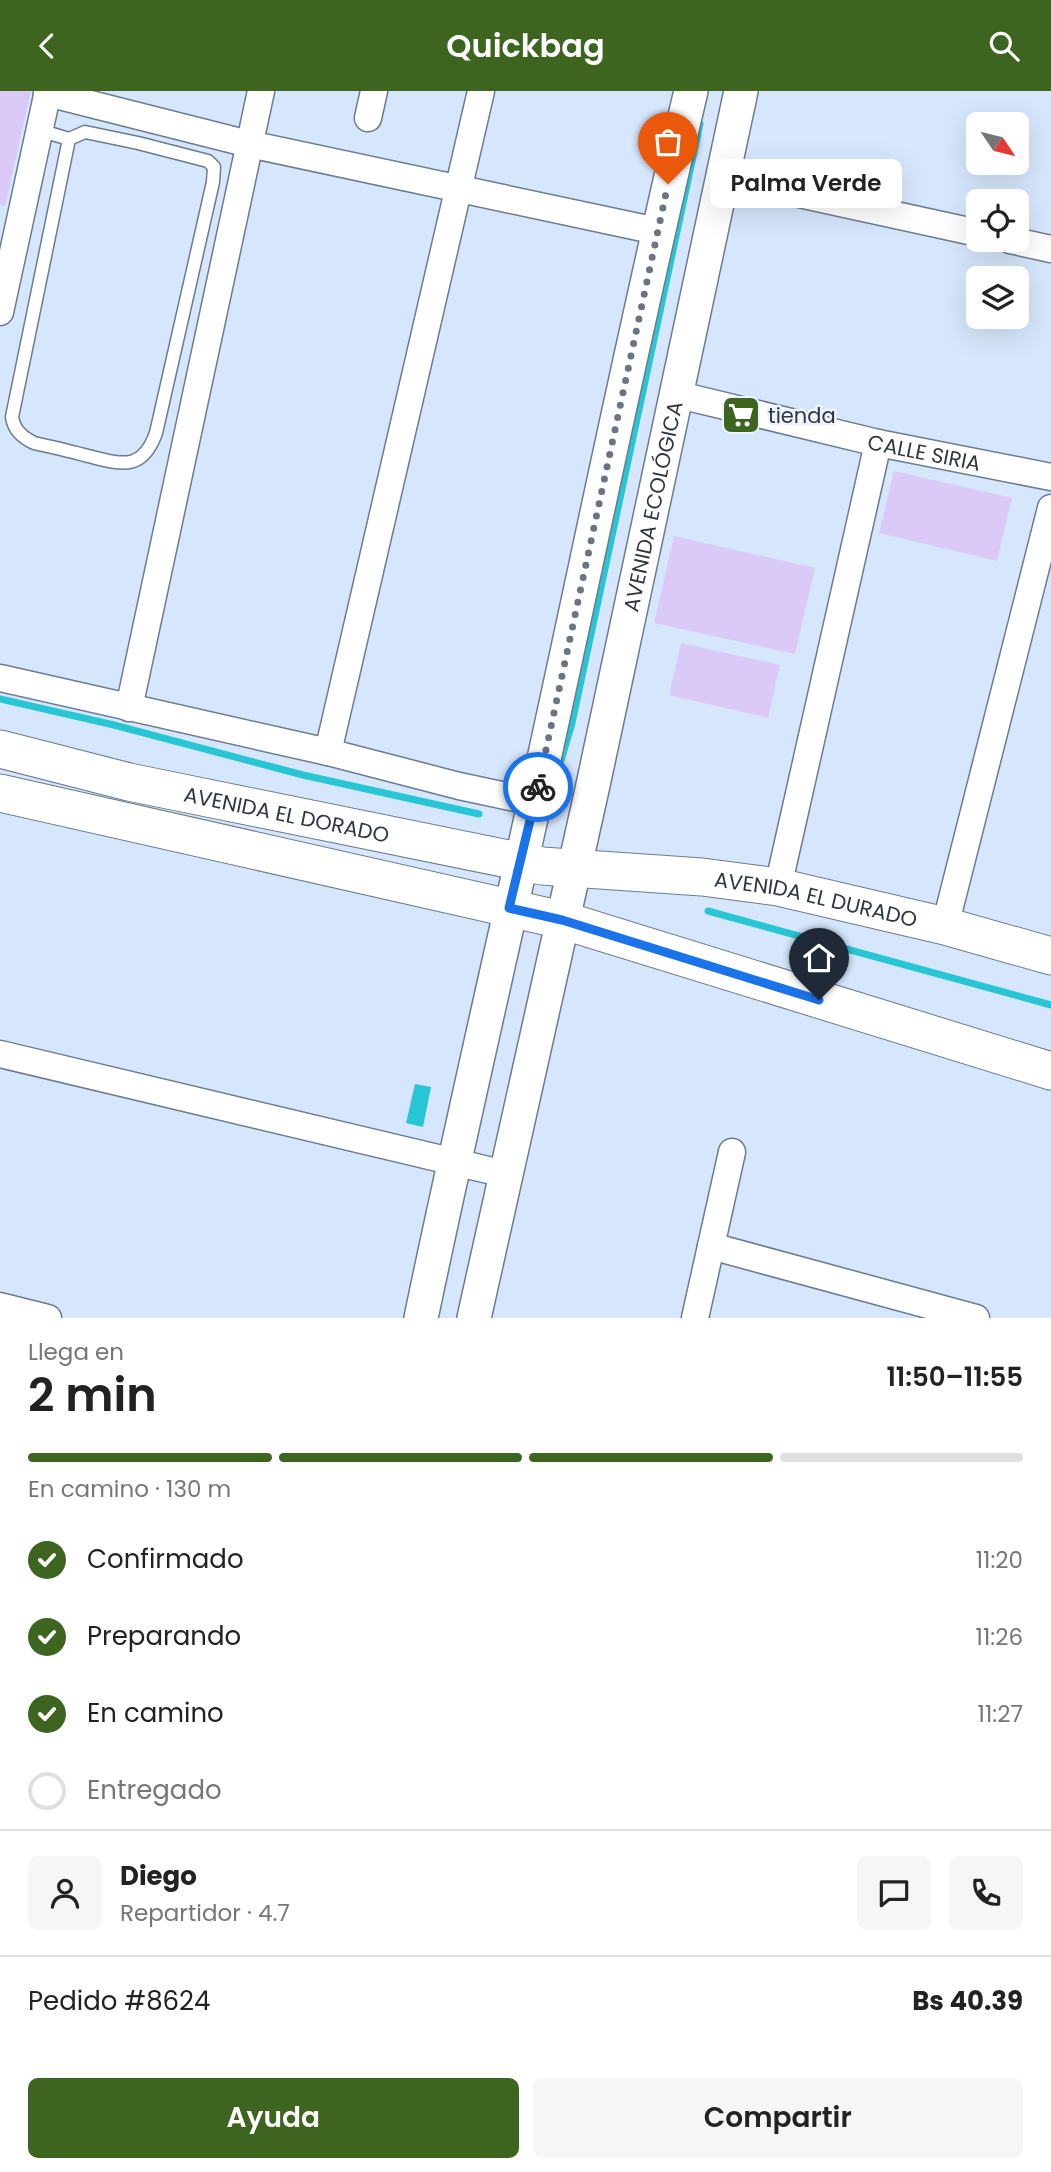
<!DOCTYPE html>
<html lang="es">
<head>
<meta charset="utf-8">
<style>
	:root { --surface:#fff; --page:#f6f6f6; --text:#222; --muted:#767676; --line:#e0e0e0; --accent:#3e6520 }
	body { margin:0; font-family:Poppins,sans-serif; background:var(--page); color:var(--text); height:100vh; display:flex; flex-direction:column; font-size:26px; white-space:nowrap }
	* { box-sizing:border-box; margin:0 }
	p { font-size:23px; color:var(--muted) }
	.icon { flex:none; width:38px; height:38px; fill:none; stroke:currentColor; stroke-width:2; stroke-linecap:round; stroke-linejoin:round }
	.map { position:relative; height:1227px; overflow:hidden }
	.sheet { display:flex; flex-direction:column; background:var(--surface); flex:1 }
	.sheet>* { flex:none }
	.needle { width:46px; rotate:125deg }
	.buttons { position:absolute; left:966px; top:21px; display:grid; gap:14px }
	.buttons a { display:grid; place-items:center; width:63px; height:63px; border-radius:10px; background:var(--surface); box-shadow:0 7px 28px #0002; font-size:35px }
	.pin { position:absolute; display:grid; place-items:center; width:60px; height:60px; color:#fff; margin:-72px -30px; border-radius:50% 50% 50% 0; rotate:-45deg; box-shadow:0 0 7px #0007 }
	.pin .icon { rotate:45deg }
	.courier { position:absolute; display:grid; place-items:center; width:70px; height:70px; margin:-35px; border:5px solid #1a73e8; border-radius:50%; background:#fff; color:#222; box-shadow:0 2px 9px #0007 }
	.bubble { position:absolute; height:49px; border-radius:10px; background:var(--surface); box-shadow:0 7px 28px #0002; font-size:23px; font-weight:600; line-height:49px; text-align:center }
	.overview em { font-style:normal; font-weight:600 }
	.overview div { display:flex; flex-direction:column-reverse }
	.overview { display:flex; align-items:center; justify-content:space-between; height:119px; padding:0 28px }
	h1 { font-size:46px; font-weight:600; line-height:52px }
	.bar { display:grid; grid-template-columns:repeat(4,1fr); gap:10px 7px; align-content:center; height:84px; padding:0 28px }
	.bar i { height:9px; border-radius:5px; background:var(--line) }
	.bar .current { background:var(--accent) }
	.bar p { grid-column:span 4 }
	.line { display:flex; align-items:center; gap:18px; padding:0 28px; border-top:2px solid var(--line) }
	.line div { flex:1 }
	.round { display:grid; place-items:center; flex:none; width:74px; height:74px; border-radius:10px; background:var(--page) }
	ol { padding:0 28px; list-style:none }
	li { display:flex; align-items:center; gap:21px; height:77px }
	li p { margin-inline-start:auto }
	li .icon { padding:7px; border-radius:50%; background:var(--accent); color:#fff; stroke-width:4 }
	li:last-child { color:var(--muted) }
	li i { width:38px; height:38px; border:4px solid var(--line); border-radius:50% }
	.cta { display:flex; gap:14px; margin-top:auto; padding:14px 28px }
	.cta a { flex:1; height:80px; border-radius:10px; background:var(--accent); color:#fff; font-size:28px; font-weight:600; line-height:80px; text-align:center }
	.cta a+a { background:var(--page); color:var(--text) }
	header { display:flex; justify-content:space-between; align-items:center; height:91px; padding:0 28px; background:var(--accent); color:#fff; font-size:32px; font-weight:600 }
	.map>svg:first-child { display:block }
	.green { fill:#dbc9f7 }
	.water { fill:#28c5d5 }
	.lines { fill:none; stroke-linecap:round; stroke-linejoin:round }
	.stream { stroke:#28c5d5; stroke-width:7 }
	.service-casing { stroke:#6c7c8f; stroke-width:15 }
	.minor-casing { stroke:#6c7c8f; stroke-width:29 }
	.tertiary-casing { stroke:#6c7c8f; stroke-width:36 }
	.secondary-casing { stroke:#6c7c8f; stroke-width:39 }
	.service { stroke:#fff; stroke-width:12 }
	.minor { stroke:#fff; stroke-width:26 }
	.tertiary { stroke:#fff; stroke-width:33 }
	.secondary { stroke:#fff; stroke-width:37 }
	.done { stroke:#6a7482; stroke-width:7; stroke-dasharray:0 12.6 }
	.route { stroke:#1a73e8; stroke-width:9 }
	.labels { text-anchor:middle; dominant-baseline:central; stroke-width:5; stroke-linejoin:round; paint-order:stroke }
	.poi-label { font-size:21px; fill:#30363f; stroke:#ecf3fc; text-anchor:start }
	.street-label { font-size:21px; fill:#30363f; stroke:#ecf3fc }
</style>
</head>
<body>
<header><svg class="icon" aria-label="back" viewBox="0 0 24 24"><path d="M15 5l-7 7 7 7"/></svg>Quickbag<svg class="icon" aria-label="search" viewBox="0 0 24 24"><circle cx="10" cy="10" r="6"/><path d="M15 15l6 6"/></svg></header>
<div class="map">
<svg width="1051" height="1227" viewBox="0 0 1051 1227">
	<rect width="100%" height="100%" fill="#d6e7fd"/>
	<g class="green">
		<polygon points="0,0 31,0 5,115 0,114"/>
		<polygon points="894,380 1012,407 997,470 879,442"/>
		<polygon points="674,445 815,477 795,563 654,532"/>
		<polygon points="681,552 780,574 768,627 669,604"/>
	</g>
	<polygon class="water" points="415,993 431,996 423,1036 406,1032"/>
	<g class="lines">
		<g class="stream">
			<polyline points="0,608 114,634 303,684 479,723"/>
			<polyline points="558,680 572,632 700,33"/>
			<polyline points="708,820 1051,914"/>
		</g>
		<defs>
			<g id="service">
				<polyline points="39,39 69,48"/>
				<path d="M85 41 138 52 208 70 214 76 213 91 156 342C142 381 121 373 88 365 70 360 52 356 34 352 22 346 14 339 12 326L69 48Z"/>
			</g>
			<g id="minor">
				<polyline points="47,2 249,53 657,140"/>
				<polyline points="368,27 374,0"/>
				<polyline points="721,86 978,142"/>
				<polyline points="1010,149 1051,158"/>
				<polyline points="0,221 48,0"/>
				<path id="s1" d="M675 303 878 352 1051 386"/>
				<polyline points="0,587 328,661 459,695 534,711"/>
				<polyline points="129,617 261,0"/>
				<polyline points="328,661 481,0"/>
				<polyline points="778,796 878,352"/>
				<polyline points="945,835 1051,417"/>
				<polyline points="0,963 505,1083"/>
				<polyline points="711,1155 976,1227"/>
				<polyline points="0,1215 48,1227"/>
				<polyline points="695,1227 732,1061"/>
			</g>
			<g id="tertiary">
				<path d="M421 1227C457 1054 497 882 535 709 587 473 635 235 691 0"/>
				<path id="s2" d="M474 1227 593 694 741 0"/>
			</g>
			<g id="secondary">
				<path id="s3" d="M0 658 129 691 542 775 702 786 778 796 945 835 1051 865"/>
				<polyline points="0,702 562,829 1051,980"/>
			</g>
		</defs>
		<use href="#service" class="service-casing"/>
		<use href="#minor" class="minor-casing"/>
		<use href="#tertiary" class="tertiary-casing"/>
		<use href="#secondary" class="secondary-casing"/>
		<use href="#service" class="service"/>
		<use href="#minor" class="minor"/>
		<use href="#tertiary" class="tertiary"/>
		<use href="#secondary" class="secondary"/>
	</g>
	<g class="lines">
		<polyline class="done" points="538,696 668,93"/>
		<polyline class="route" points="538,696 509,817 562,829 819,909"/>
	</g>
	<defs>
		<symbol id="supermarket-square" viewBox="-11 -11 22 22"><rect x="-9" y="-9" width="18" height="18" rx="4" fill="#3e6520" stroke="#ecf3fc"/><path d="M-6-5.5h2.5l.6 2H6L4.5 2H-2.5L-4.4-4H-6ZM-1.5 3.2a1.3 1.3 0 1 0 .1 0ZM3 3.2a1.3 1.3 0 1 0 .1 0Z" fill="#fff"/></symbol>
	</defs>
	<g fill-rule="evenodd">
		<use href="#supermarket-square" x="719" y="302" width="44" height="44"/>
	</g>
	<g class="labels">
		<g class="poi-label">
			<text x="768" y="324">tienda</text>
		</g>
		<g class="street-label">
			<text stroke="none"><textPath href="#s1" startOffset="256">CALLE SIRIA</textPath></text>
			<text stroke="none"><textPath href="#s2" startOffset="831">AVENIDA ECOLÓGICA</textPath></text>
			<text stroke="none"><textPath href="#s3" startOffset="294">AVENIDA EL DORADO</textPath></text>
			<text stroke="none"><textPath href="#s3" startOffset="831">AVENIDA EL DURADO</textPath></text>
		</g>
	</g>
</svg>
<div class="buttons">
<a><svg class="needle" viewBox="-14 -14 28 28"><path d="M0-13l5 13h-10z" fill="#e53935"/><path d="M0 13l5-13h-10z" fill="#767676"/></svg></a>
<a><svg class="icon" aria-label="locate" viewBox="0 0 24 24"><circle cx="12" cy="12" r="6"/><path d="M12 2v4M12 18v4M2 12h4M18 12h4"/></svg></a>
<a><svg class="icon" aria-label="layers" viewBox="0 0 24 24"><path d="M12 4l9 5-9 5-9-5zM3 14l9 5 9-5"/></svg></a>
</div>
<div class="pin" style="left:668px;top:93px;background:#ea580c"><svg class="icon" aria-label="bag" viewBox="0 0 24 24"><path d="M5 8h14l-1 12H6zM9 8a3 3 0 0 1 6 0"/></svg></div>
<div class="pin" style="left:819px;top:909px;background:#1f2937"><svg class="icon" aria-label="home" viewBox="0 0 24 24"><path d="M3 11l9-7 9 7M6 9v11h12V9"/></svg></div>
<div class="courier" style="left:538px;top:696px"><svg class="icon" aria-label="bike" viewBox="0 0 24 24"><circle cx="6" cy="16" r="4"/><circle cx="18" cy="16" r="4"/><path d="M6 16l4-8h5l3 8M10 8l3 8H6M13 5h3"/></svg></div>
<div class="bubble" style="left:710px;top:68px;width:192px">Palma Verde</div>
</div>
<section class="sheet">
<div class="overview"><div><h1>2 min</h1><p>Llega en</p></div><em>11:50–11:55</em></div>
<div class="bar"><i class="current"></i><i class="current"></i><i class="current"></i><i></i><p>En camino · 130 m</p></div>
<ol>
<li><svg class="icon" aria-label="check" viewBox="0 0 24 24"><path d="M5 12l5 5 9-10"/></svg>Confirmado<p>11:20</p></li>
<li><svg class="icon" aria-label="check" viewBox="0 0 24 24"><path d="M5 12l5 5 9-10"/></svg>Preparando<p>11:26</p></li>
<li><svg class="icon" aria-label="check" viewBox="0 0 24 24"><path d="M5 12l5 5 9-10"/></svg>En camino<p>11:27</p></li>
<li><i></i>Entregado</li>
</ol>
<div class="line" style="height:126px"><a class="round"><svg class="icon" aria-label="person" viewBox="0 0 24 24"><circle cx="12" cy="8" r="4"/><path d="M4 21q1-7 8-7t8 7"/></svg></a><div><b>Diego</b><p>Repartidor · 4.7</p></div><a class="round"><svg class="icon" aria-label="chat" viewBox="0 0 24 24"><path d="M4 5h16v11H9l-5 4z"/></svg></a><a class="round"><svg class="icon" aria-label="phone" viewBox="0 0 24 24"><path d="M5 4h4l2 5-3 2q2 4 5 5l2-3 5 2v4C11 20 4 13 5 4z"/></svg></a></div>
<div class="line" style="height:91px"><div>Pedido #8624</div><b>Bs 40.39</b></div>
<div class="cta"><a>Ayuda</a><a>Compartir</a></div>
</section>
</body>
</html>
